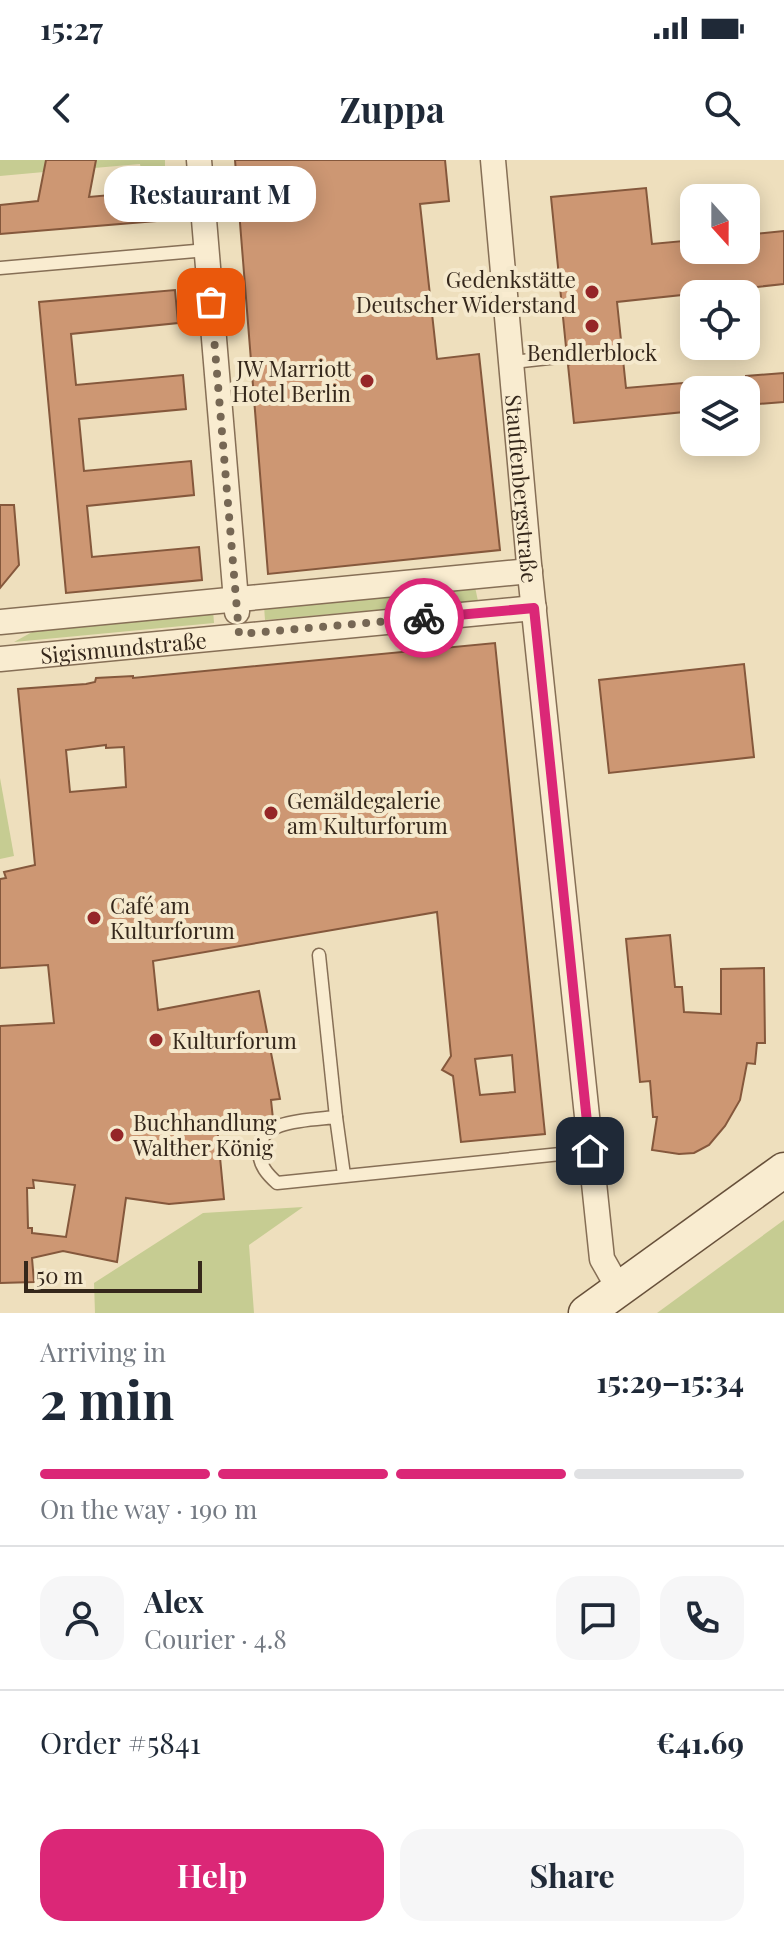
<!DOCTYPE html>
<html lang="en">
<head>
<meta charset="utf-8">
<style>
	:root { --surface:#fff; --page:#f6f6f7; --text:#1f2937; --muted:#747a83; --line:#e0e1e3; --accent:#db2777 }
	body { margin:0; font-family:"Playfair Display",serif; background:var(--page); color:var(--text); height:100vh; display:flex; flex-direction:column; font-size:30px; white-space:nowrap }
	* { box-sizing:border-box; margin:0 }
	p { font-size:26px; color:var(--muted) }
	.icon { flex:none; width:44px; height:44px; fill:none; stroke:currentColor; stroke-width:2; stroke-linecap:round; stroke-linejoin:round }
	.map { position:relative; height:1153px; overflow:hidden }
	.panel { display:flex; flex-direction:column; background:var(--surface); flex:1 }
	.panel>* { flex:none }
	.needle { width:52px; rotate:159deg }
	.controls { position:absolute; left:680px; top:24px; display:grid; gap:16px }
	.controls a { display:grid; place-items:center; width:80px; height:80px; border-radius:16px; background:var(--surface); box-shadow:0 4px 20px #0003; font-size:40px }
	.scale { position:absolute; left:24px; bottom:20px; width:178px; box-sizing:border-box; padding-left:8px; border:4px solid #35271b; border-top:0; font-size:22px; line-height:28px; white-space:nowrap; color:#35271b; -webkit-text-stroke:6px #f5e9cd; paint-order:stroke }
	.pin { position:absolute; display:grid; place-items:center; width:68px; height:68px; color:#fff; margin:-34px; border-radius:16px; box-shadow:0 4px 12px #0006 }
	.courier { position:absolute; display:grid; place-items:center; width:80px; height:80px; margin:-40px; border:6px solid #db2777; border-radius:50%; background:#fff; color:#222; box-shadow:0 2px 10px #0007 }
	.bubble { position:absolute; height:56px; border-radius:24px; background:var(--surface); box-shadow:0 4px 20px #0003; font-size:26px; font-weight:700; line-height:56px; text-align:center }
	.summary em { font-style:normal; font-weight:700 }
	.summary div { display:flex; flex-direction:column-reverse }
	.summary { display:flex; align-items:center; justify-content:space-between; height:136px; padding:0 40px }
	h1 { font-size:52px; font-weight:700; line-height:60px }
	.bar { display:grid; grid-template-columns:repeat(4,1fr); gap:12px 8px; align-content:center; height:96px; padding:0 40px }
	.bar i { height:10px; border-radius:6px; background:var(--line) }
	.bar .selected { background:var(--accent) }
	.bar p { grid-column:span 4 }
	.line { display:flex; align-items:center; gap:20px; padding:0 40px; border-top:2px solid var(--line) }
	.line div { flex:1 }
	.round { display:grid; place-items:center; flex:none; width:84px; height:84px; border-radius:24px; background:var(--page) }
	.action { display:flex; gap:16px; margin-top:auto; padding:16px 40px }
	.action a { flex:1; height:92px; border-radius:24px; background:var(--accent); color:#fff; font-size:32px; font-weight:700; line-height:92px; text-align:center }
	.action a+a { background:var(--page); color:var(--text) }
	.status { display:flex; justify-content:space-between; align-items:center; height:56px; padding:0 40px; background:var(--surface); direction:ltr }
	.status svg { height:22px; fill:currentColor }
	header { display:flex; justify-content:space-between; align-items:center; height:104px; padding:0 40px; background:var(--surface); font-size:36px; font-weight:700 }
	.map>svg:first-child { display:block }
	.green { fill:#c6cc92 }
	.building { fill:#cd9773; stroke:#85583c; stroke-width:2; fill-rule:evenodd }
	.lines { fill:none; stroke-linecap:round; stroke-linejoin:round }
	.service-casing { stroke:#866f56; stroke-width:15 }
	.minor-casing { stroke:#866f56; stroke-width:27 }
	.secondary-casing { stroke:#67503a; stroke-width:37 }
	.service { stroke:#f9ecd0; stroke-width:12 }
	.minor { stroke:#f9ecd0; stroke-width:24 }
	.secondary { stroke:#f9ecd0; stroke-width:34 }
	.done { stroke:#766754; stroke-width:8; stroke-dasharray:0 14.4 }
	.route { stroke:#db2777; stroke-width:10 }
	.poi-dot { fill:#952628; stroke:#f5e9cd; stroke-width:3 }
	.labels { text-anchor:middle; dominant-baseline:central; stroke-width:8; stroke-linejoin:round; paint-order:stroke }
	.poi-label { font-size:22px; fill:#35271b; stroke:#f5e9cd; text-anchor:start }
	.street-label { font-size:22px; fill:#35271b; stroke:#f5e9cd }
</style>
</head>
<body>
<div class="status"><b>15:27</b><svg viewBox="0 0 49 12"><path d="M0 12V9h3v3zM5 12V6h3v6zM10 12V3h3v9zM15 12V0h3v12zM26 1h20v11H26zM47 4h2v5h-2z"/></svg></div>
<header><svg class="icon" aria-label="back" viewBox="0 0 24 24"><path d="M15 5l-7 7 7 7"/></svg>Zuppa<svg class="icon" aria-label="search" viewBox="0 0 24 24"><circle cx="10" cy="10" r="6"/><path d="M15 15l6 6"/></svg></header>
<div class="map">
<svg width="784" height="1153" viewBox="0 0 784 1153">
	<rect width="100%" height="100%" fill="#eedfbd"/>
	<g class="green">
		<polygon points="0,0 46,0 44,12 0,16"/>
		<polygon points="89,0 165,0 165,7 141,9 140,4 94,8"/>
		<polygon points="475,427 478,441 265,460 264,446"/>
		<polygon points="213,450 214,463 14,482 34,471 58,465"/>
		<polygon points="0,618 14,696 0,699"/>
		<polygon points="303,1047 249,1085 254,1153 95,1153 94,1123 203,1053"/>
		<polygon points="784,1060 784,1153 657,1153"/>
	</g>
	<g class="building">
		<polygon points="46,0 96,0 89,37 144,32 142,16 176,13 180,59 0,74 0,45 38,41"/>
		<polygon points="235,0 445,0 449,41 420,44 437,199 479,194 500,390 268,414"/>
		<polygon points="646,28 652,84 694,80 694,90 746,90 746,75 784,71 784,124 617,142 626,228 694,222 694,251 574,263 568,205 573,203 576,196 574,190 566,187 551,37"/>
		<polygon points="175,130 178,163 71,174 76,225 183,215 186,249 79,259 84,311 191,301 194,335 87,346 92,397 199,387 202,420 66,433 39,142"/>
		<polygon points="784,213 784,242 746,245 746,216"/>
		<polygon points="0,345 14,345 19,405 0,428"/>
		<path d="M495 483 545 974 461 982 453 916 442 910 451 896 437 752 153 801 158 850 259 831 280 939 271 940 273 959 217 966 224 1039 169 1044 126 1038 117 1102 63 1091 32 1098 34 1122 0 1123V866L54 863 48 805 0 808V719L6 718 4 712 35 705 18 529 86 524 95 522 96 518 133 516V518ZM106 585V588L124 587 126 627 70 632 66 590ZM512 895 515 932 480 935 475 899ZM33 1020 75 1025 66 1077 32 1073V1068H28L27 1028H34Z"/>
		<polygon points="744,504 754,597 609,613 599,520"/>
		<polygon points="670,775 675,827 682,827 684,852 721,854 721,809 764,808 765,883 757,883 755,904 747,903 740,940 725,966 709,985 694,993 679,994 652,990 657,957 653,957 650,921 640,922 626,779"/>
	</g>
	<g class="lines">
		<defs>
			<g id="service">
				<polyline points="0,108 207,90"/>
				<polyline points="513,202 567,196"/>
				<polyline points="319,795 336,957"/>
				<path d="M344 1015 336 957C313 960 256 959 259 992 260 1006 267 1014 277 1023L590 991"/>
			</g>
			<g id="minor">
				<polyline points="199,0 237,452"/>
				<path id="s1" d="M493 0 529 404 602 1099 619 1129"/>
				<polyline points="0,462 530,411"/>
				<path id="s2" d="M0 499 534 448"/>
			</g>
			<polyline id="secondary" points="586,1153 784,1010"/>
		</defs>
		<use href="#service" class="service-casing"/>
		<use href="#minor" class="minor-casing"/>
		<use href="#secondary" class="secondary-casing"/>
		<use href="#service" class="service"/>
		<use href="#minor" class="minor"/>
		<use href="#secondary" class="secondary"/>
	</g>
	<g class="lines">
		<polyline class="done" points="211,142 239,474 424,458"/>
		<polyline class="route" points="424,458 534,448 590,991"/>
	</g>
	<g class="poi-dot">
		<circle cx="592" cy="132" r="8"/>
		<circle cx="592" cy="166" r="8"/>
		<circle cx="367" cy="221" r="8"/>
		<circle cx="271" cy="653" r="8"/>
		<circle cx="94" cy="758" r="8"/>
		<circle cx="156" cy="880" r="8"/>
		<circle cx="117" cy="975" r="8"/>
	</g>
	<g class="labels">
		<g class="poi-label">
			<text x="576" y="119" text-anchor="end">Gedenkstätte<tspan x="576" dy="25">Deutscher Widerstand</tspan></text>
			<text x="592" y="192" text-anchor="middle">Bendlerblock</text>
			<text x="351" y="208" text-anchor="end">JW Marriott<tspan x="351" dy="25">Hotel Berlin</tspan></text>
			<text x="287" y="640">Gemäldegalerie<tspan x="287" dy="25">am Kulturforum</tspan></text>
			<text x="110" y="745">Café am<tspan x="110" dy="25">Kulturforum</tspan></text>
			<text x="172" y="880">Kulturforum</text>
			<text x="133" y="962">Buchhandlung<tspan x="133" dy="25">Walther König</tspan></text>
		</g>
		<g class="street-label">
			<text stroke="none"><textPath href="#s1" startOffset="330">Stauffenbergstraße</textPath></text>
			<text stroke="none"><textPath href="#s2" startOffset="124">Sigismundstraße</textPath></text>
		</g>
	</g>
</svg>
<div class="controls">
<a><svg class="needle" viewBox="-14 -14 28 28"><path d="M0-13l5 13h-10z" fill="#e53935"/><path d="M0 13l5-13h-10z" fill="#747a83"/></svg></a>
<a><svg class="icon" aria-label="locate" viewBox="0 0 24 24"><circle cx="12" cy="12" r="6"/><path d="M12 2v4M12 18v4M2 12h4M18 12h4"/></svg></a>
<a><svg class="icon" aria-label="layers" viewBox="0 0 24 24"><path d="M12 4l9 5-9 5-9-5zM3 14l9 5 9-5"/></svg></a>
</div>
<div class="scale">50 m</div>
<div class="pin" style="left:211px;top:142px;background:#ea580c"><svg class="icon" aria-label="bag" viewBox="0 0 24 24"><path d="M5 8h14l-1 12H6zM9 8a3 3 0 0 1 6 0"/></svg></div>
<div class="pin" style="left:590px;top:991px;background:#1f2937"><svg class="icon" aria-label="home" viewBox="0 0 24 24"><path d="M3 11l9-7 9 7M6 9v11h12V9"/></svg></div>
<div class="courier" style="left:424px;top:458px"><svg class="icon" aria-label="bike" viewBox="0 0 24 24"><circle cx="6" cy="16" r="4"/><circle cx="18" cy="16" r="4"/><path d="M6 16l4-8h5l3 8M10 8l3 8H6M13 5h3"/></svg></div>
<div class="bubble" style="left:104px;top:6px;width:212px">Restaurant M</div>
</div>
<section class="panel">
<div class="summary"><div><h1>2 min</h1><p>Arriving in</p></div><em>15:29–15:34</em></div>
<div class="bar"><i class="selected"></i><i class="selected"></i><i class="selected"></i><i></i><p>On the way · 190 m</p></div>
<div class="line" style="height:144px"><a class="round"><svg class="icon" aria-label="person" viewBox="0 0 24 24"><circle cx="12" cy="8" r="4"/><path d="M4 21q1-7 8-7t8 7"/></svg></a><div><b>Alex</b><p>Courier · 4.8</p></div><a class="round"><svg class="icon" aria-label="chat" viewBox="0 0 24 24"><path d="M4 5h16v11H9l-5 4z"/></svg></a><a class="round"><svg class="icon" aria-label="phone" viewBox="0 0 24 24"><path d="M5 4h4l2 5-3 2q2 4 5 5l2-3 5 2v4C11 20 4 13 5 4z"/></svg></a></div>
<div class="line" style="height:104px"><div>Order #5841</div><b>€41.69</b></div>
<div class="action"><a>Help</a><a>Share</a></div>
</section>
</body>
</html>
